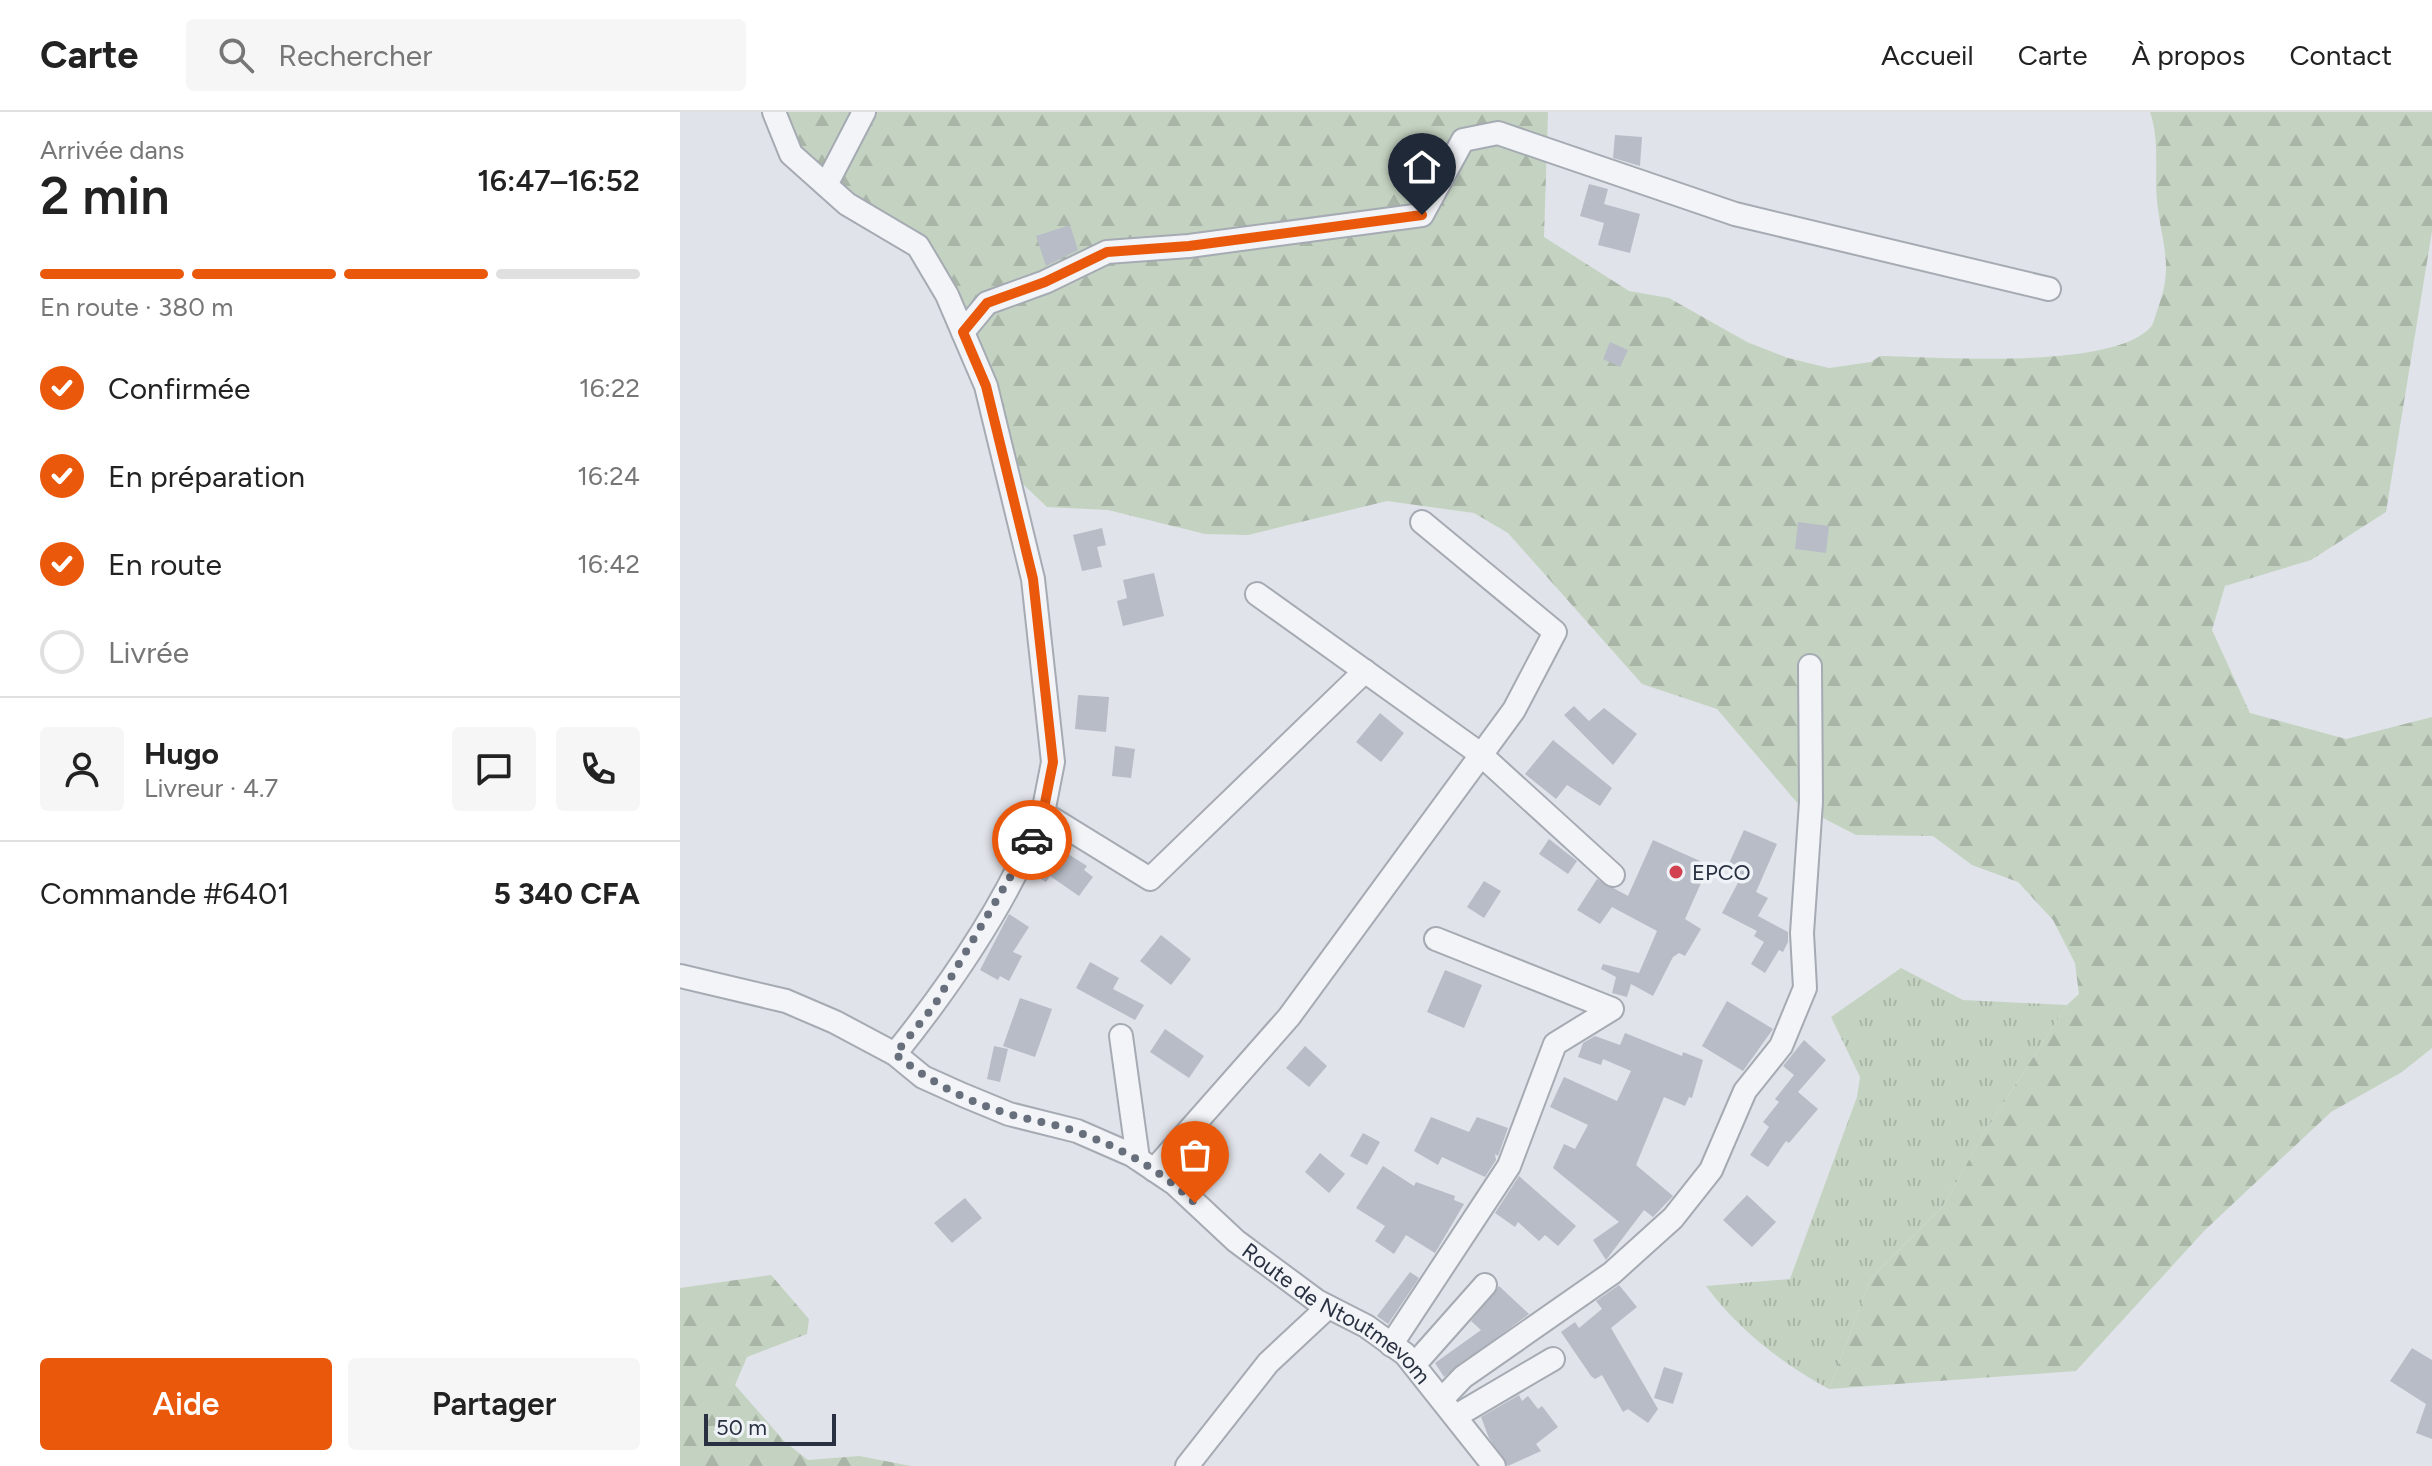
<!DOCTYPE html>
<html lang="fr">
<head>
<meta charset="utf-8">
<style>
	:root { --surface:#fff; --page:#f6f6f6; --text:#222; --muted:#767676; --line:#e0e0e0; --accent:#ea580c }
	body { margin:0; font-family:Figtree,sans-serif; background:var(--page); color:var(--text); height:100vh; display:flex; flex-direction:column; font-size:30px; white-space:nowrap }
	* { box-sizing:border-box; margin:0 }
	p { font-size:26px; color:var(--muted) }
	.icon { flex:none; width:44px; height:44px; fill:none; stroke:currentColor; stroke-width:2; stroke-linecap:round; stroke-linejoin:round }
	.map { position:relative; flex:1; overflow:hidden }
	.details { display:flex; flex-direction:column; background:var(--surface); width:680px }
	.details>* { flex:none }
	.scale { position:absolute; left:24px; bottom:20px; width:132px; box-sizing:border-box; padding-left:8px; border:4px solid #283041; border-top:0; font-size:22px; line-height:28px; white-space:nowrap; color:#283041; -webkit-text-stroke:6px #eff2f7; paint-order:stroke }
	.pin { position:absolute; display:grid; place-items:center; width:68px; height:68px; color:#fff; margin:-82px -34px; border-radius:50% 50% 50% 0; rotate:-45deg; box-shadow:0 0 8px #0007 }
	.pin .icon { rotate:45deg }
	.courier { position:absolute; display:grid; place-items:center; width:80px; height:80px; margin:-40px; border:6px solid #ea580c; border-radius:50%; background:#fff; color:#222; box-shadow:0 2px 10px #0007 }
	.headline em { font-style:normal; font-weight:600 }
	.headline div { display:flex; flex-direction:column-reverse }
	.headline { display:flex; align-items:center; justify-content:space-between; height:136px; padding:0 40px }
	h1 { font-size:52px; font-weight:600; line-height:60px }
	.bar { display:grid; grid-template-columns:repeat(4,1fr); gap:12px 8px; align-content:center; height:96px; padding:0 40px }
	.bar i { height:10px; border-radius:6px; background:var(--line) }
	.bar .selected { background:var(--accent) }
	.bar p { grid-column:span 4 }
	.line { display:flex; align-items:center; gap:20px; padding:0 40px; border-top:2px solid var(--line) }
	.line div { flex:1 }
	.round { display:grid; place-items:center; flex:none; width:84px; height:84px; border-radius:8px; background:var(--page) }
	ol { padding:0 40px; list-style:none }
	li { display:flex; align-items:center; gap:24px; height:88px }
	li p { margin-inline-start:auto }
	li .icon { padding:8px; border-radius:50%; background:var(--accent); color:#fff; stroke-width:4 }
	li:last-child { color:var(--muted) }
	li i { width:44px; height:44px; border:4px solid var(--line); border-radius:50% }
	.cta { display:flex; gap:16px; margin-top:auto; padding:16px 40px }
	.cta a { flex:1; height:92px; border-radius:8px; background:var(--accent); color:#fff; font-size:32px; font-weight:600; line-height:92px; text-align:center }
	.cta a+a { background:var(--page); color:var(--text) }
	header { display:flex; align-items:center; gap:48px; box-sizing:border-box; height:112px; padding:0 40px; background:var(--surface); border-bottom:2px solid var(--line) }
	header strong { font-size:38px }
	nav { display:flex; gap:44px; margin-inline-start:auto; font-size:28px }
	.search { width:560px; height:72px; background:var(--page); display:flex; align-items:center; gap:20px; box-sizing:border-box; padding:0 28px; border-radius:8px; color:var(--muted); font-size:30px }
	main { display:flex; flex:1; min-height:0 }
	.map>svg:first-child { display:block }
	.grass { fill:url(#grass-tufts) }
	.forest { fill:url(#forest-firs) }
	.building { fill:#b7bcc6 }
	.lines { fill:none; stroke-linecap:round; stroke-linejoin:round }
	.minor-casing { stroke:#a5aab3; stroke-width:26 }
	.minor { stroke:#f2f4f7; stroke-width:22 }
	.done { stroke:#686f7c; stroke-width:8; stroke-dasharray:0 14.4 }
	.route { stroke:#ea580c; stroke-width:10 }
	.poi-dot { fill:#d1414f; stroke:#eff2f7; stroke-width:3 }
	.labels { text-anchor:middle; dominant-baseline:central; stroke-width:7; stroke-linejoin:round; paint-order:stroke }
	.poi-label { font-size:22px; fill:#283041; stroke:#eff2f7; text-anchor:start }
	.street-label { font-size:22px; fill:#283041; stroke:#eff2f7 }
</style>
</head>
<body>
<header>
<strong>Carte</strong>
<div class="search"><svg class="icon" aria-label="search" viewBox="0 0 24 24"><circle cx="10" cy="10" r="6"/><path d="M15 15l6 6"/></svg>Rechercher</div>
<nav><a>Accueil</a><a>Carte</a><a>À propos</a><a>Contact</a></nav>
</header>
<main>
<section class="details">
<div class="headline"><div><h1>2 min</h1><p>Arrivée dans</p></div><em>16:47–16:52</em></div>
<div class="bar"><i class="selected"></i><i class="selected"></i><i class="selected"></i><i></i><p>En route · 380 m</p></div>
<ol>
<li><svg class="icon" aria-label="check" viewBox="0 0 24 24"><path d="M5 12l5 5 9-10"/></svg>Confirmée<p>16:22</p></li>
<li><svg class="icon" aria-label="check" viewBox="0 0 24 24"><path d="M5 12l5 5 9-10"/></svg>En préparation<p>16:24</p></li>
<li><svg class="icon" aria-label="check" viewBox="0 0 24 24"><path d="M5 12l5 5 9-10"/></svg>En route<p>16:42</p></li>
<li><i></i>Livrée</li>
</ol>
<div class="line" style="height:144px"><a class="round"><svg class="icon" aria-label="person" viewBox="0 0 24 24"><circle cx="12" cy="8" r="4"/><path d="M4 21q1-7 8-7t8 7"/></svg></a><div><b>Hugo</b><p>Livreur · 4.7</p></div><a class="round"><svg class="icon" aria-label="chat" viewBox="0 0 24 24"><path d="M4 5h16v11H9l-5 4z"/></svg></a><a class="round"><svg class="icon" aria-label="phone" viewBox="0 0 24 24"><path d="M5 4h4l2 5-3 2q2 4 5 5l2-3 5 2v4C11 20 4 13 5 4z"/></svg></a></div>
<div class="line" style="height:104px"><div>Commande #6401</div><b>5 340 CFA</b></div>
<div class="cta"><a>Aide</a><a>Partager</a></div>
</section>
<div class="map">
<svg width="1752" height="1354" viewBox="0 0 1752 1354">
	<defs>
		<pattern id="grass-tufts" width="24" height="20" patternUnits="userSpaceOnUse" patternTransform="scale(2)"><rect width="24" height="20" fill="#c4d3c1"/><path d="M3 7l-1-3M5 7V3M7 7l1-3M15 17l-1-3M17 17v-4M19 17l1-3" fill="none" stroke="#a8b5a7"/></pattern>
		<pattern id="forest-firs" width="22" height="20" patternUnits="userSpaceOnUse" patternTransform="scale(2)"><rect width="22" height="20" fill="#c4d3c1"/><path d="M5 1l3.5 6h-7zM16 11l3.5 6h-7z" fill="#a8b5a7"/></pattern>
	</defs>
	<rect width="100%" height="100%" fill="#e0e3e9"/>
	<path class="grass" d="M1221 856 1283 888 1387 893 1301 1026 1264 1093 1191 1166 1149 1277C1103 1253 1056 1215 1026 1174L1110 1167 1177 985 1180 965 1151 905Z"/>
	<g class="forest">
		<path d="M94 0H868L864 125 949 179 989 186 1067 230 1108 246 1149 256 1191 250 1200 244C1260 245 1429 258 1470 216 1474 212 1475 204 1477 199 1493 156 1484 140 1478 97 1473 65 1481 32 1470 0H1752V119L1706 400 1631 448 1545 474 1532 518 1570 601 1666 627 1752 605V936L1722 960 1651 1000 1525 1118 1396 1259 1149 1277 1191 1166 1264 1093 1301 1026 1387 893 1399 882 1395 851 1373 808 1338 770 1292 753 1253 724 1176 723 1120 694 1037 597 962 572 828 421 794 401 707 389 568 423 525 422 428 398 367 395 327 357 306 274 238 134 111 42Z"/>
		<polygon points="91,1163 129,1207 127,1222 67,1245 55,1273 105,1330 128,1348 179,1344 231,1354 0,1354 0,1176"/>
	</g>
	<g class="building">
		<polygon points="935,23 962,25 960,54 933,46"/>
		<polygon points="909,72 928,77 924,92 960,102 950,141 918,133 924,111 900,104"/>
		<polygon points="390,113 398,138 366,154 356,124"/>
		<polygon points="930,230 948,238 940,255 923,247"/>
		<polygon points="1118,410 1149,414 1146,441 1115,437"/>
		<polygon points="422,416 426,433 417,435 422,455 402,459 393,423"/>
		<polygon points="474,461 484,504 443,514 437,489 447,486 443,468"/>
		<polygon points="398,583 429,585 426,620 395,617"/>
		<polygon points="894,594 909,609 924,596 957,622 933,653 884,603"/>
		<polygon points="700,601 724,621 701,650 676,630"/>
		<polygon points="873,628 932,676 920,694 887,673 876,687 845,662"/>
		<polygon points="435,634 455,637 451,666 432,664"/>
		<polygon points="1064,718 1097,732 1076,780 1088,786 1078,804 1108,820 1108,830 1103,840 1099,838 1085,861 1071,852 1084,830 1074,824 1077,819 1042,801 1062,763 1047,756"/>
		<polygon points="869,727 897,749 888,762 859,742"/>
		<polygon points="973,728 1029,753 1005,807 1021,817 1005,844 999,841 993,845 973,884 951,872 947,885 932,881 936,865 921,857 923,852 959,861 977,819 932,795 920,812 897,798 917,767 948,784"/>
		<polygon points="368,734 382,743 385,740 407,754 404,758 413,765 399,784 370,764 366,770 354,763 359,756 355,753"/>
		<polygon points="804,769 821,779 804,806 787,795"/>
		<polygon points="329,802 349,815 333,840 342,844 329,869 320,864 318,868 300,858"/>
		<polygon points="481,823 511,847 491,873 460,849"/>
		<polygon points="410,850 439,866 433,877 464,893 455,908 396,876"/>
		<polygon points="765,858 802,873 784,916 747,900"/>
		<polygon points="340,886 372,897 355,945 323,934"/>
		<polygon points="1047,889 1093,917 1063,959 1022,934"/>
		<polygon points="485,917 524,944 509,966 470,940"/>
		<polygon points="945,921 1002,944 1003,940 1023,948 1012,986 1009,985 1005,994 984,985 956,1053 993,1084 973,1105 964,1098 926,1148 913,1128 939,1110 873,1056 884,1032 895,1037 908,1013 870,995 884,965 937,989 951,959 923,947 921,953 898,945 903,931 915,924 940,933"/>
		<polygon points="1124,928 1146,948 1118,980 1138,997 1109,1031 1106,1029 1088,1055 1070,1043 1089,1015 1083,1010 1099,990 1095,987 1114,963 1103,954"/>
		<polygon points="314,934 328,937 320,970 307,967"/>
		<polygon points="625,934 647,954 629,975 606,956"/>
		<polygon points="751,1005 789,1020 797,1005 828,1016 818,1044 815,1042 816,1048 805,1065 762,1045 758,1053 734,1039"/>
		<polygon points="683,1021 700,1030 687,1053 670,1044"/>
		<polygon points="640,1041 665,1062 649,1081 625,1060"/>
		<polygon points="703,1054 734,1074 736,1070 775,1084 774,1088 784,1092 755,1141 726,1123 714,1142 695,1129 705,1114 676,1096"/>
		<polygon points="839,1064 896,1114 878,1134 865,1123 859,1129 838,1110 835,1115 815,1101"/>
		<polygon points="1067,1083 1096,1110 1072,1135 1043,1108"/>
		<polygon points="285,1086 302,1106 272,1131 254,1111"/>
		<polygon points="730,1160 739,1166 708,1212 697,1204"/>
		<polygon points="939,1173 957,1195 931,1216 978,1297 968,1311 948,1297 943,1300 922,1263 915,1267 911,1264 881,1220 895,1210 899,1216 922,1197 916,1189"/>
		<polygon points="819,1174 849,1202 764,1265 755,1251 801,1218 791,1209"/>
		<polygon points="1732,1236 1752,1248 1752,1327 1736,1321 1746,1292 1710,1269"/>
		<polygon points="984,1255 1003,1261 993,1292 974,1286"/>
		<polygon points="839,1283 842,1289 848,1284 858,1297 862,1294 878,1315 856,1332 861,1339 828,1354 809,1326 801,1305"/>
	</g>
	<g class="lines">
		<defs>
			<g id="minor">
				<polyline points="94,0 111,42 167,92 238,134 267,183 306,274 353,467 373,650 363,701 470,767 685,559"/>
				<polyline points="146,73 184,0"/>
				<polyline points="283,220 307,191 365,170 427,140 509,134 742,103 783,28 818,21 1055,102 1369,177"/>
				<polyline points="577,482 799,641 933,763"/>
				<path id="s1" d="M0 864 106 889 155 910 215 942 243 965 283 983 329 1002 397 1019 452 1043 495 1072 556 1129 637 1189 686 1214 725 1242 814 1354"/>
				<polyline points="441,924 458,1047"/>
				<path d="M215 942C273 870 329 787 363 701"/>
				<polyline points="474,1058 609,905 834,598 875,520 742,410"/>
				<polyline points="711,1233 829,1054 875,932 932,897 756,827"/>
				<polyline points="734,1253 805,1173"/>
				<polyline points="763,1286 783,1265 932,1161 993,1106 1031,1058 1065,979 1101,934 1125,876 1122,821 1131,690 1130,554"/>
				<polyline points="776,1304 873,1247"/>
				<polyline points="507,1354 588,1251 648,1195"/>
			</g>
		</defs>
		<use href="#minor" class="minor-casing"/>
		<use href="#minor" class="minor"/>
	</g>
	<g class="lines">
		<path class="done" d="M352 728 254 894 215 942C248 969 288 990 329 1002 352 1009 377 1012 400 1021 444 1037 481 1059 515 1091"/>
		<polyline class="route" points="352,728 363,701 373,650 353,467 306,274 283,220 307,191 365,170 427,140 509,134 742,103"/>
	</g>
	<circle class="poi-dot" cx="996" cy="760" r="8"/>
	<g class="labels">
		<g class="poi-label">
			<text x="1012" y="760">EPCO</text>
		</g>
		<g class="street-label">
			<text stroke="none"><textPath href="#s1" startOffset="750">Route de Ntoutmevom</textPath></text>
		</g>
	</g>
</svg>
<div class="scale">50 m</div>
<div class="pin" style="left:515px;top:1091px;background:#ea580c"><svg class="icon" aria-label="bag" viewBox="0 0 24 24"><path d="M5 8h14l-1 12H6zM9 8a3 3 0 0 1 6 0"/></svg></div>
<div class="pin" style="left:742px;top:103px;background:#1f2937"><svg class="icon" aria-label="home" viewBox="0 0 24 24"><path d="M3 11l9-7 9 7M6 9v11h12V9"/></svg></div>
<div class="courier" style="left:352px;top:728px"><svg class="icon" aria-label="car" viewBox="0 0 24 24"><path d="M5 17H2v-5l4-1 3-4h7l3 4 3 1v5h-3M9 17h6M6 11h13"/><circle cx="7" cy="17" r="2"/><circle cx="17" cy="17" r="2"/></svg></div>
</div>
</main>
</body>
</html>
